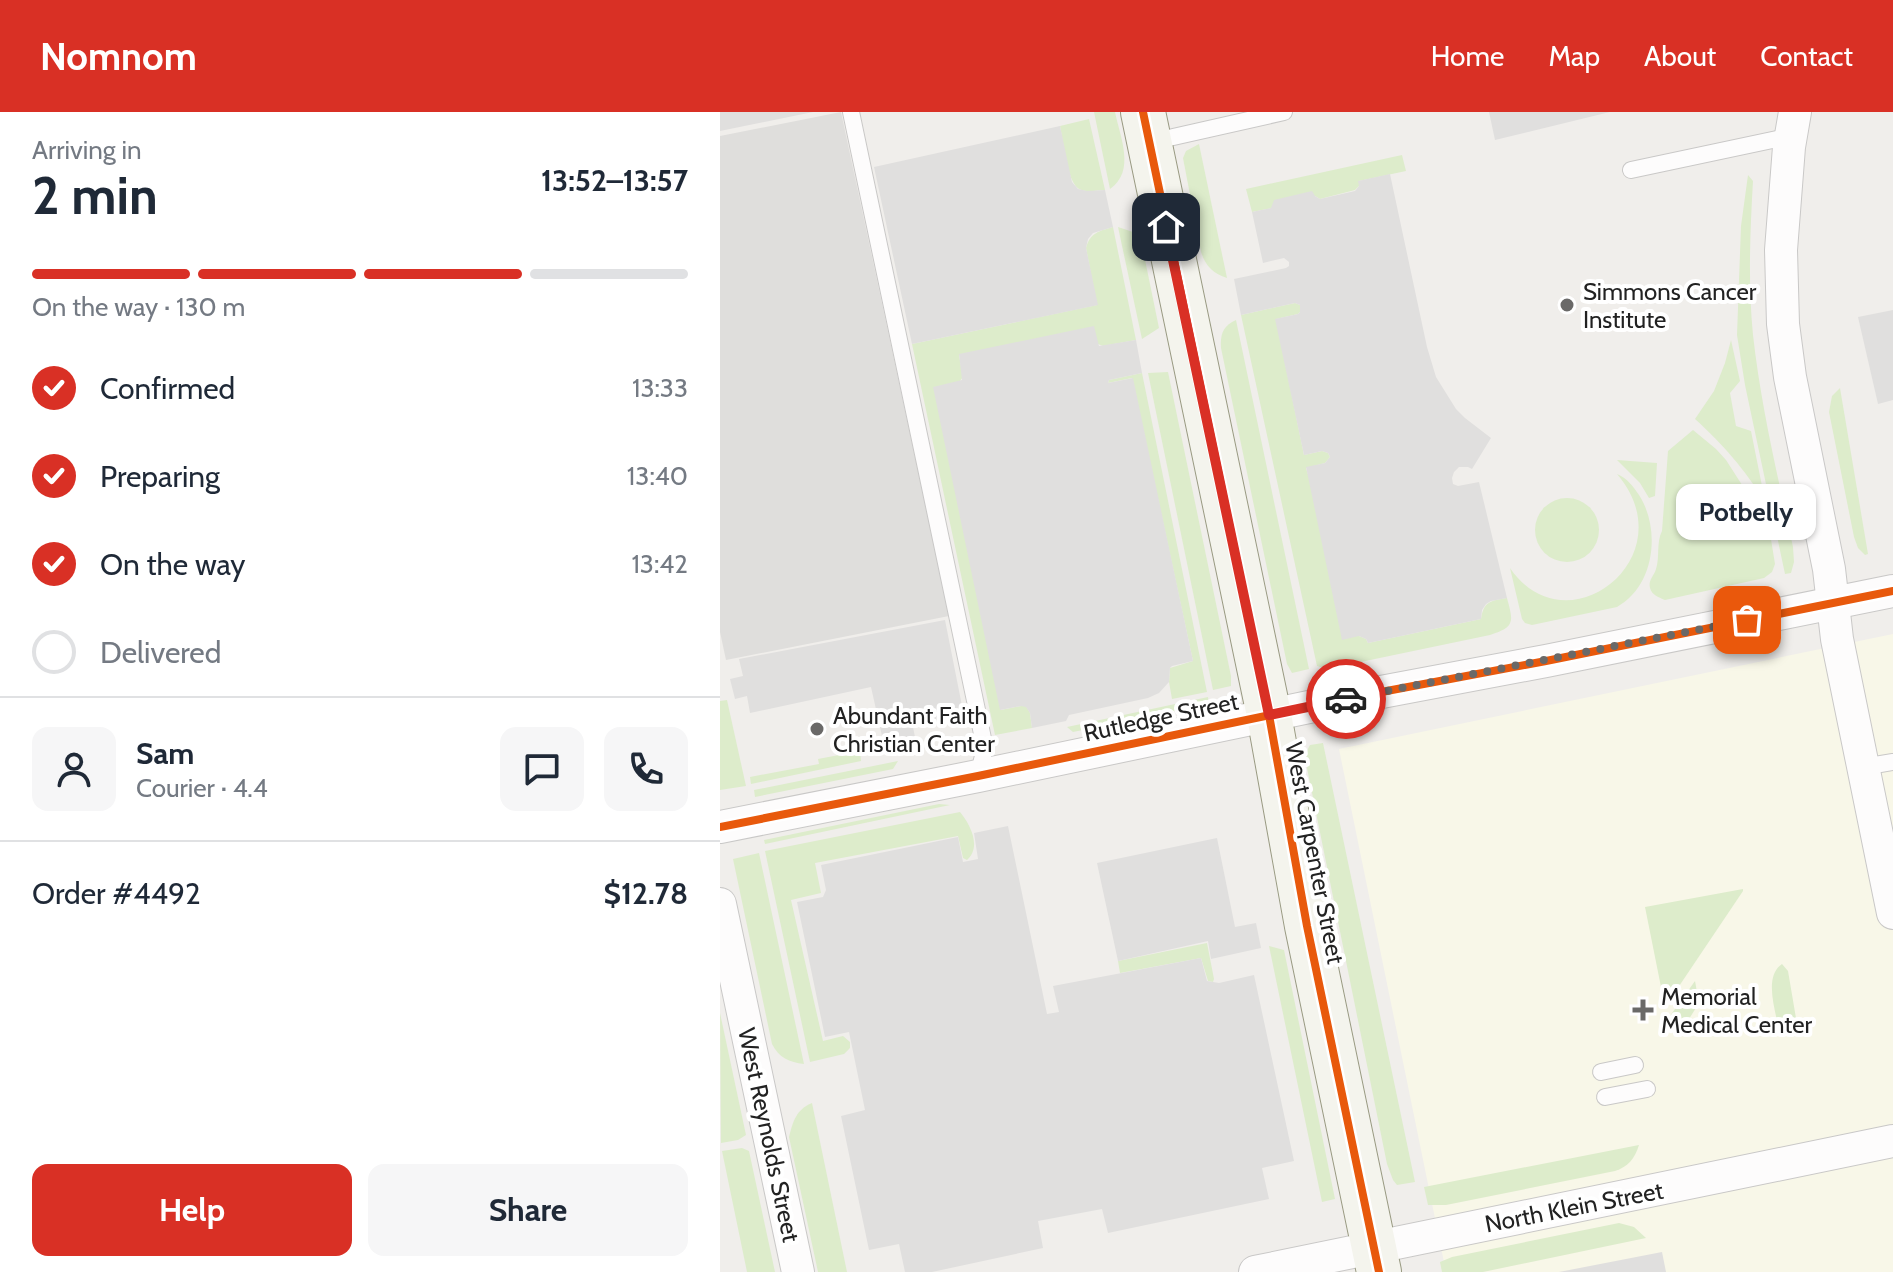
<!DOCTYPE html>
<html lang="en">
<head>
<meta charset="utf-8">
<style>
	:root { --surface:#fff; --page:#f6f6f7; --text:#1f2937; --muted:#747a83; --line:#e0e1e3; --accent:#d93025 }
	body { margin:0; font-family:Cabin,sans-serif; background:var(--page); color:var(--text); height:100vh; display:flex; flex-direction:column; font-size:30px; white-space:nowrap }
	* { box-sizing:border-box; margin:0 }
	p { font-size:26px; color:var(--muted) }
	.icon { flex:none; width:44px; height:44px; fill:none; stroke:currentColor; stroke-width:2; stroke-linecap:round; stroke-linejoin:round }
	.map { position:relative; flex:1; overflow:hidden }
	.details { display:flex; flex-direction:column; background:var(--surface); width:720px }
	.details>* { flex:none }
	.pin { position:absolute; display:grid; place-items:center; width:68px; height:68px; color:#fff; margin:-34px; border-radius:16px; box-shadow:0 4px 12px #0006 }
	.courier { position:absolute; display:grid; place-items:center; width:80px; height:80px; margin:-40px; border:6px solid #d93025; border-radius:50%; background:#fff; color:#222; box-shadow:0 2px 10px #0007 }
	.bubble { position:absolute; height:56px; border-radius:16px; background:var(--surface); box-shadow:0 2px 6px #0004; font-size:26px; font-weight:700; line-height:56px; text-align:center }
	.overview em { font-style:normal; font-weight:700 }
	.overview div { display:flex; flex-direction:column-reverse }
	.overview { display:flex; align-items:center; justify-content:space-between; height:136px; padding:0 32px }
	h1 { font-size:52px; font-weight:700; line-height:60px }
	.bar { display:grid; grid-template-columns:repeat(4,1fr); gap:12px 8px; align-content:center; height:96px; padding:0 32px }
	.bar i { height:10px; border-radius:6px; background:var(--line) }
	.bar .on { background:var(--accent) }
	.bar p { grid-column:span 4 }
	.line { display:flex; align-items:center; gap:20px; padding:0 32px; border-top:2px solid var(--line) }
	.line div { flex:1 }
	.round { display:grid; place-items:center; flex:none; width:84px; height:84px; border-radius:16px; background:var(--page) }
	ol { padding:0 32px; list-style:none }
	li { display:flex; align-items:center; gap:24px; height:88px }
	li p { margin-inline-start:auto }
	li .icon { padding:8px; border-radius:50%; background:var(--accent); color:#fff; stroke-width:4 }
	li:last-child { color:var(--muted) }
	li i { width:44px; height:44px; border:4px solid var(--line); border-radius:50% }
	.cta { display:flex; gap:16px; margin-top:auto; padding:16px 32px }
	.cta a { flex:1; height:92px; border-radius:16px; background:var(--accent); color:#fff; font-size:32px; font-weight:700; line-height:92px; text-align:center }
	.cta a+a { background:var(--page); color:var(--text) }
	header { display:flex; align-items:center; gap:48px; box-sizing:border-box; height:112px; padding:0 40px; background:var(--accent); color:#fff }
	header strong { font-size:38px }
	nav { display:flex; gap:44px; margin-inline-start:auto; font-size:28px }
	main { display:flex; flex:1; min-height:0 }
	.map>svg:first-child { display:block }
	.residential { fill:#dfdedc }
	.education { fill:#f8f7e8 }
	.grass { fill:#ddeccb }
	.parking { fill:#e0dfde }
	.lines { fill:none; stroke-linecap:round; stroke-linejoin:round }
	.lane-casing { stroke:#c9c8c7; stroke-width:18 }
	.street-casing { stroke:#c9c8c7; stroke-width:34 }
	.secondary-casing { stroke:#999a82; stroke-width:46 }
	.lane { stroke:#fdfcfc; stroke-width:16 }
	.street { stroke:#fdfcfc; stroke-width:32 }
	.secondary { stroke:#f4f4ed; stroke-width:44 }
	.cycleway-casing { stroke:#fff; stroke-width:13 }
	.cycleway { stroke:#e8590c; stroke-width:8 }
	.done { stroke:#6a6968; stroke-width:8; stroke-dasharray:0 14.4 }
	.route { stroke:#d93025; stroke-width:10 }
	.poi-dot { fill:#6a6968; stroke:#fff; stroke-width:3 }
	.labels { text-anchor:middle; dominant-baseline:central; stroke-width:8; stroke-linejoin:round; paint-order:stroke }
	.poi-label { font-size:24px; fill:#222; stroke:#fff; text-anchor:start }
	.street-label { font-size:24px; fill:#222; stroke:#fff }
</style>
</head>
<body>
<header>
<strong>Nomnom</strong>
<nav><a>Home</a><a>Map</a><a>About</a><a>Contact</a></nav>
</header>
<main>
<section class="details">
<div class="overview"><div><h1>2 min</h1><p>Arriving in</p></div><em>13:52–13:57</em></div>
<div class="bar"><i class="on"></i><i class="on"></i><i class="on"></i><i></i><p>On the way · 130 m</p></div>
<ol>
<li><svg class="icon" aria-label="check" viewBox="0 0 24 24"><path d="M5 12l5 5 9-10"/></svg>Confirmed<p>13:33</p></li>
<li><svg class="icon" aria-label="check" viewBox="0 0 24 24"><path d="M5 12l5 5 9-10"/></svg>Preparing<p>13:40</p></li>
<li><svg class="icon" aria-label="check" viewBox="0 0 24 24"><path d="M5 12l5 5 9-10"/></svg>On the way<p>13:42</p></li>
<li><i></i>Delivered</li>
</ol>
<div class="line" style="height:144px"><a class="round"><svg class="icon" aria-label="person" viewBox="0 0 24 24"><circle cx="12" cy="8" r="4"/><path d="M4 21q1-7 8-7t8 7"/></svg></a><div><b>Sam</b><p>Courier · 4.4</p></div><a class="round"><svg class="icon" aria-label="chat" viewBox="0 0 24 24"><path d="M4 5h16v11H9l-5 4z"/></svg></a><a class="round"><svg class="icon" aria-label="phone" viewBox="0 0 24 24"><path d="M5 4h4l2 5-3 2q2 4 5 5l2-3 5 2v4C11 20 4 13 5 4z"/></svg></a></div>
<div class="line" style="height:104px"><div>Order #4492</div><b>$12.78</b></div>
<div class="cta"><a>Help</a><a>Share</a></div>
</section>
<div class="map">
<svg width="1173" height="1160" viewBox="0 0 1173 1160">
	<rect width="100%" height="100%" fill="#f0eeeb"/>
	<polygon class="residential" points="121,0 229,504 6,548 0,520 0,24"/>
	<polygon class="education" points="1173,522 1173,1160 726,1160 619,637"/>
	<g class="grass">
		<path d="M374 0H395C400 25 416 59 390 77Z"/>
		<path d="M369 7 385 78C377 78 367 81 359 77 347 70 343 28 340 14Z"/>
		<path d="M479 32 507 166C493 161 486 155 481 140L463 46 466 39Z"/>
		<polygon points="682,43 686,59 639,69 639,74 635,78 600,87 595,84 554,92 552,96 532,100 526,77"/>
		<path d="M1028 63 1033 69C1030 121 1028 172 1033 223 1041 295 1058 365 1073 435L1074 450 1071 461 1065 462 1025 273 1017 223 1021 114Z"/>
		<path d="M393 115 416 228 383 234 378 232 239 243 243 265 240 269 281 598 301 594H306L310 601 312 616 275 623 192 232 377 193 366 136C370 121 379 119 393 115Z"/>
		<polygon points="398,115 413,120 422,133 439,216 422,227"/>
		<path d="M575 191 580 193V200L578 202 556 207 584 343 602 339 608 341 610 345 605 351 586 356 639 524 646 527 648 531 761 507C764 489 770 489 787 486 793 509 796 515 770 523L607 557 597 554 521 203Z"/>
		<path d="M516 208 589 557 572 561 567 552 501 236C500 222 503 214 516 208Z"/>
		<path d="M1011 228 1020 269 1010 281 1016 314 1031 319 1045 389C1023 356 1004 333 975 307L994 279 1005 251Z"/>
		<polygon points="448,260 511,564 511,574 493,578 428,261"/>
		<polygon points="422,261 487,580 452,587 449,570 450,556 473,549 412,266 388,271 389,268"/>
		<polygon points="1120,276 1148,442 1145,443 1138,436 1134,425 1109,300 1112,284"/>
		<path d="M973 318 996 337 1006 348 1049 415 1055 452 1052 460 1044 466 945 488C938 485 932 483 930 476 928 468 934 464 936 457 940 445 936 431 942 419L948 339Z"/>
		<polygon points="897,348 937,351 935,384 929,386 920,371"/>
		<path d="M897 362C907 366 913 374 919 383 941 417 935 474 897 495L812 513 805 511 802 507 790 456C846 539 968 445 897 362Z"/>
		<circle cx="847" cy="418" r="32"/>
		<polygon points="488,585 489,592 353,620 347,615"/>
		<polygon points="7,588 26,674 0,678 0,589"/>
		<path d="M603 631 695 1070 677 1073 673 1068 667 1052 587 656C586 648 585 641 590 633Z"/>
		<polygon points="140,639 141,649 31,672 30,665 99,652 98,647"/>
		<polygon points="178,649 173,657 35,685 34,678"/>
		<polygon points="219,692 230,693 45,732 44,728"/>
		<path d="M240 700C250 712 262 735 247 748L243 746 238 724 95 751 101 781 71 788 103 929 123 924 130 930V936L124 942 90 950 45 739Z"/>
		<path d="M39 741 84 952C69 950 59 946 52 932L13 747Z"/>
		<polygon points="1023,777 1023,779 945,895 925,795"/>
		<polygon points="487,831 494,867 493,870 488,869 481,846 400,861 398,849"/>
		<polygon points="549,834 564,838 615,1087 602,1090"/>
		<path d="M1062 852 1068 859 1077 912 1073 920 1067 924 1061 923 1059 919C1056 899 1043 865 1062 852Z"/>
		<polygon points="975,869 979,891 969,907 945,911"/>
		<polygon points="0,901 26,1023 18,1028 1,1031"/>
		<path d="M92 991 127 1160H98L69 1025C73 1009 76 998 92 991Z"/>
		<path d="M919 1033C915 1046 908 1055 895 1059L726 1093H708L704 1075Z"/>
		<polygon points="22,1036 29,1039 55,1160 27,1160 2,1039"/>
		<polygon points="899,1111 914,1115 926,1126 763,1160 722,1160 720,1150 732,1145"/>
	</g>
	<g class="parking">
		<polygon points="0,0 93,0 0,19"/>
		<polygon points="769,0 890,0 775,28"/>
		<polygon points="340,14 352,70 358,77 367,79 385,78 393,115 373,121 368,127 366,136 378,193 192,232 154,55"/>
		<polygon points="670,62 707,235 716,265 736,297 745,306 771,326 752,357 748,355 739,355 734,360 732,366 733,372 738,374 759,370 787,486 771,489 766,492 762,498 761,507 648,531 646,527 639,524 622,528 586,355 605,351 610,345 608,341 602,339 584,343 555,207 578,202 580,200 580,193 575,191 521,203 514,167 566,156 569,154 569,150 564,146 543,151 532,100 551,96 554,88 592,79 595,84 600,87 635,79 639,74 638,69"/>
		<polygon points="1173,198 1173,288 1158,292 1138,205"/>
		<polygon points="374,214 379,234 416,228 422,261 389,268 388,271 413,266 473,549 452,554 450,556 449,570 439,581 428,586 349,603 346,609 312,616 310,601 306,595 301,594 280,598 213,275 242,268 239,242"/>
		<polygon points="225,508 244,604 193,615 197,635 166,642 151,575 30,601 27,584 15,587 10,567 23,564 19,547"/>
		<polygon points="288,714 327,902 339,900 333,874 481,846 487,869 499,871 534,863 574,1049 542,1056 549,1087 388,1121 382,1097 318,1109 323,1136 212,1160 185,1160 179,1132 149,1138 121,1004 145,998 129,920 105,925 77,790 103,785 106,778 101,753 238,725 243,750 258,747 254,721"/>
		<polygon points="497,726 515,815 536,811 541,836 491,847 488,829 398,849 377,751"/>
		<polygon points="942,1140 946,1160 839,1160"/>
	</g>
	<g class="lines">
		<defs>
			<g id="lane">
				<polyline points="131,0 265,636 258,664"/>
				<polyline points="431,30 564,0"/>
				<polyline points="911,58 1071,24"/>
				<polyline points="1143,655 1173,650"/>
				<polyline points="881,960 915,953"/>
				<polyline points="885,985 927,977"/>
			</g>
			<g id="street">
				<polyline points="1075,0 1069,35 1061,138 1063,212 1070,265 1109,457 1117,527 1173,801"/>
				<polyline points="0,715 258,664 656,581 826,549 1173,479"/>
				<polyline points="0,792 78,1160"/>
				<polyline points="535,1160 1173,1029"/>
			</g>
			<polyline id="secondary" points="423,0 549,603 587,814 659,1160"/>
		</defs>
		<use href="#lane" class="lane-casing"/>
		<use href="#street" class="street-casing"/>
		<use href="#secondary" class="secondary-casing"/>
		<use href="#lane" class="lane"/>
		<use href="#street" class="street"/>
		<use href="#secondary" class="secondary"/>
		<defs>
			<g id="cycleway">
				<polyline points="423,0 549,603 587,814 659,1160"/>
				<polyline points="0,715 258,664 656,581 826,549 1173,479"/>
			</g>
		</defs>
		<use href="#cycleway" class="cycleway-casing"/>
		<use href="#cycleway" class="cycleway"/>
	</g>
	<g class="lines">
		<polyline class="done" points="626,587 1027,508"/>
		<polyline class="route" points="446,115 549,603 626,587"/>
	</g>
	<g class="poi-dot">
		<circle cx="847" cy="193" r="8"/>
		<circle cx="97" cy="617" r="8"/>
		<path d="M919 886h8v8h8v8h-8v8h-8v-8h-8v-8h8z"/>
	</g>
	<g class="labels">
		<g class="poi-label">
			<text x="863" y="179">Simmons Cancer<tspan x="863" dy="28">Institute</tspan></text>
			<text x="113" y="603">Abundant Faith<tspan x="113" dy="28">Christian Center</tspan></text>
			<text x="941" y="884">Memorial<tspan x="941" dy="28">Medical Center</tspan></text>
		</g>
		<g class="street-label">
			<text transform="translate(441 605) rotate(-12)">Rutledge Street</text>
			<text transform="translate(595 741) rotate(79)">West Carpenter Street</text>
			<text transform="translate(49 1023) rotate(78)">West Reynolds Street</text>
			<text transform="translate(854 1095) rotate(-11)">North Klein Street</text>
		</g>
	</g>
</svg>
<div class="pin" style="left:1027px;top:508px;background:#ea580c"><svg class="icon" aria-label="bag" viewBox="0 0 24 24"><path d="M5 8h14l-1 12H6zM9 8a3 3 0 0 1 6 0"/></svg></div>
<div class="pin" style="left:446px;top:115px;background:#1f2937"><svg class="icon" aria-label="home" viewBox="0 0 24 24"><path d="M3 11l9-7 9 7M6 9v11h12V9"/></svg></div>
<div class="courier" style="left:626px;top:587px"><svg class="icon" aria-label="car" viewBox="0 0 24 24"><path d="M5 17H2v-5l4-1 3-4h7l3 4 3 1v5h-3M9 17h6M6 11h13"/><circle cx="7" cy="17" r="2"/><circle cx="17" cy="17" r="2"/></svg></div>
<div class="bubble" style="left:956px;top:372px;width:140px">Potbelly</div>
</div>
</main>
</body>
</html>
